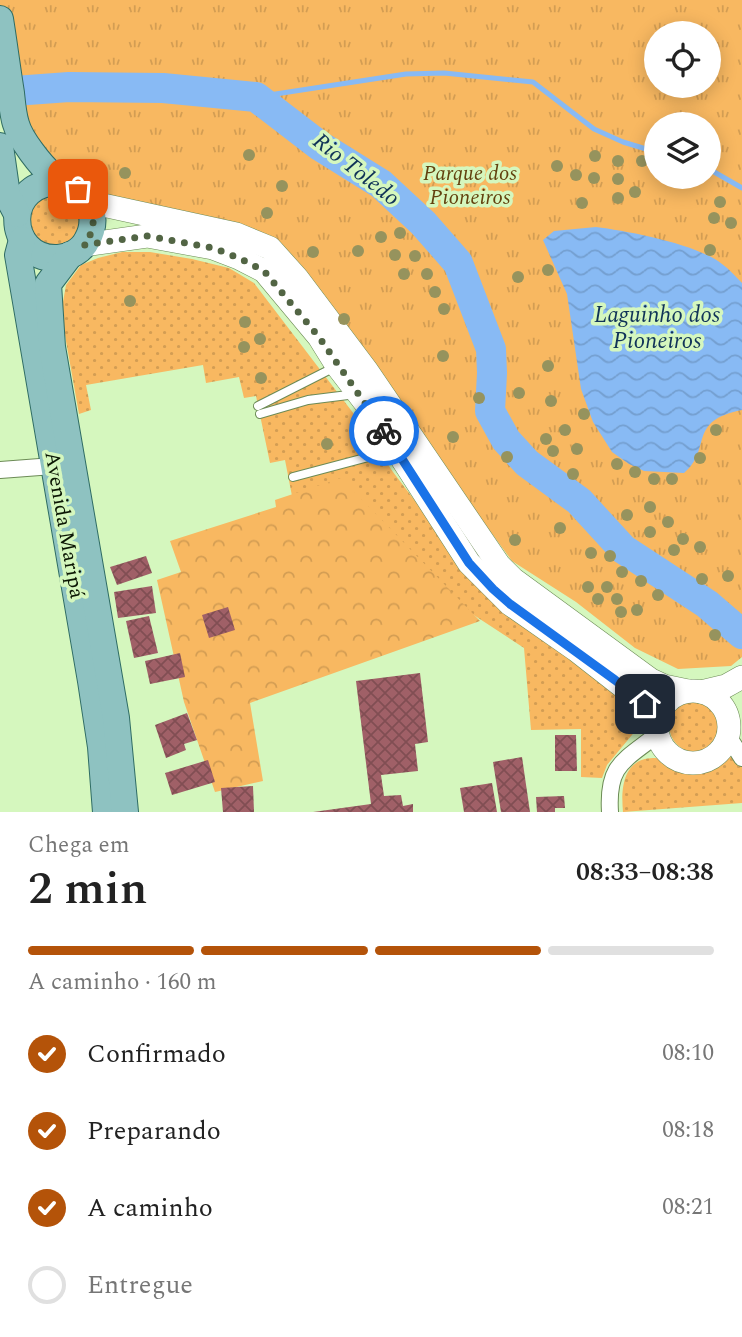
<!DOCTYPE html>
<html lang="pt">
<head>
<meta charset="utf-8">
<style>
	:root { --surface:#fff; --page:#f2f2f2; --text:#222; --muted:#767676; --line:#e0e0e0; --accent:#b45309 }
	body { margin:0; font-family:Spectral,serif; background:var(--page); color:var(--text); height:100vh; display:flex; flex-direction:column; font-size:26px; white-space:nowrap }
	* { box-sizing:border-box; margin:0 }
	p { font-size:23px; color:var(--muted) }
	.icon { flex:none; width:38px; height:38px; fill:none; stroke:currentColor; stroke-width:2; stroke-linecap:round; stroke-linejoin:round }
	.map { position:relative; height:812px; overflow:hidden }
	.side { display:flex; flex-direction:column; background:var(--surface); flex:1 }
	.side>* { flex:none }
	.buttons { position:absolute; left:644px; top:21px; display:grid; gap:14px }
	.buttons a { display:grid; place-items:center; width:77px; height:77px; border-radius:50%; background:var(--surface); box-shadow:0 4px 18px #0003; font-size:35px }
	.pin { position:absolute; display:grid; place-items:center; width:60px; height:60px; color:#fff; margin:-30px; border-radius:14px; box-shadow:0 4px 10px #0006 }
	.courier { position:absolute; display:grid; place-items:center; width:70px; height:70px; margin:-35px; border:5px solid #1a73e8; border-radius:50%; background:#fff; color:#222; box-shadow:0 2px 9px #0007 }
	.headline em { font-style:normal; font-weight:600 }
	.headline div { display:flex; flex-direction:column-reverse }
	.headline { display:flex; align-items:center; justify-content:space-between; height:119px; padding:0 28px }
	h1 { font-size:46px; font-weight:600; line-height:52px }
	.bar { display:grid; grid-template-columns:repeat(4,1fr); gap:10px 7px; align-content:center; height:84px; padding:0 28px }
	.bar i { height:9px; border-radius:5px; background:var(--line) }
	.bar .active { background:var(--accent) }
	.bar p { grid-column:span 4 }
	ol { padding:0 28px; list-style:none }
	li { display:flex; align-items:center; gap:21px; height:77px }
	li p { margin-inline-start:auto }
	li .icon { padding:7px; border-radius:50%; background:var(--accent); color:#fff; stroke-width:4 }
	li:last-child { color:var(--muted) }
	li i { width:38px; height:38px; border:4px solid var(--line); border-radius:50% }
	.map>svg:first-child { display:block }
	.grass { fill:url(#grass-dots) }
	.forest { fill:url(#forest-crowns) }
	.park { fill:url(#park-tufts); fill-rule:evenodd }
	.water { fill:url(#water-waves) }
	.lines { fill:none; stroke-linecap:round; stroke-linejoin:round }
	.stream { stroke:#88baf4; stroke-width:5 }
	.river { stroke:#88baf4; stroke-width:30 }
	.building { fill:url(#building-cross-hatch) }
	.lane-casing { stroke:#6c8b56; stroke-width:10 }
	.street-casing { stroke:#6c8b56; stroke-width:18 }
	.secondary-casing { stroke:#6c8b56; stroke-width:24 }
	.primary-casing { stroke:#2f6c64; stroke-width:28 }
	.lane { stroke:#fff; stroke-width:8 }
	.street { stroke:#fff; stroke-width:16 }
	.secondary { stroke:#fff; stroke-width:23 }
	.primary { stroke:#8ec2c1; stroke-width:26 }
	.tree { fill:#96935d }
	.done { stroke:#526544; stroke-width:7; stroke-dasharray:0 12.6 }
	.route { stroke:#1a73e8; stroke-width:9 }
	.labels { text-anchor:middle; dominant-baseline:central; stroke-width:7; stroke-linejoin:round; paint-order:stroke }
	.park-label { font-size:21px; font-style:italic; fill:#62410e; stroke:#d5f7be }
	.street-label { font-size:21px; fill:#0b1603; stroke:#d5f7be }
	.water-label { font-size:23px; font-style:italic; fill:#103358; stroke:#d5f7be }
</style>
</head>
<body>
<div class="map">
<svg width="742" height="812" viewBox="0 0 742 812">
	<defs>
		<pattern id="grass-dots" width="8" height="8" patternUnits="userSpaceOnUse" patternTransform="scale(1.75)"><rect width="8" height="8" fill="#f8b861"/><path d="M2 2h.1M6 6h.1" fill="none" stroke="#d39d53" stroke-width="1.8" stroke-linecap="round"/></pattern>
		<pattern id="forest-crowns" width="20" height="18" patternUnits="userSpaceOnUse" patternTransform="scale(1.75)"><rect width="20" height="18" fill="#f8b861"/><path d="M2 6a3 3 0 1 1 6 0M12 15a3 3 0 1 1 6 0" fill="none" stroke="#d39d53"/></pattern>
		<pattern id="park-tufts" width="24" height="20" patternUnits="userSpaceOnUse" patternTransform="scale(1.75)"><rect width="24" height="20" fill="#f8b861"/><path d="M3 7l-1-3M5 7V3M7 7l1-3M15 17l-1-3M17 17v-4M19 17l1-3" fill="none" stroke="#d39d53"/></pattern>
		<pattern id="water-waves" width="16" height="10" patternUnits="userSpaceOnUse" patternTransform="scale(1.75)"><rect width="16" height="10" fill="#88baf4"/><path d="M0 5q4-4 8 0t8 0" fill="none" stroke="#749fd0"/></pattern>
		<pattern id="building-cross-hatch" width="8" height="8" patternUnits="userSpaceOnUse" patternTransform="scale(1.75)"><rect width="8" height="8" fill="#a06067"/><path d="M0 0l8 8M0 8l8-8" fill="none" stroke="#814e53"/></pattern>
	</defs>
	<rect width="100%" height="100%" fill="#d5f7be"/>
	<g class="grass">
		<path d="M54 190 80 201 81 236 56 248C32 238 29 233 32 206Z"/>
		<polygon points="122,252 150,252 192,259 229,268 254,283 357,418 393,472 478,583 640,713 640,723 637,729 607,765 602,778 581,777 581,729 531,730 524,648 292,496 285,460 270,463 256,396 244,398 239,377 206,383 203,365 86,385 91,410 79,414 61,313 66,285 81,265 98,258"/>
		<circle cx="697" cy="725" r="28"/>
		<path d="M734 753 742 765V803L623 812C621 790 622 759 653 758 683 757 706 785 734 753Z"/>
	</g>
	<polygon class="forest" points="341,478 480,621 250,703 263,781 215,792 184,702 157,580 181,572 170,541 276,507 275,500"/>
	<path class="park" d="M0 0H742V657L731 666 678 669 635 648 576 602 512 561 281 247 108 197 68 173 16 126 0 19ZM656 33H709V86H656ZM656 124H709V177H656Z"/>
	<path class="water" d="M596 227C628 231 697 244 722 264 729 269 735 276 742 283V410C686 421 713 449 684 473L644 471 629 464 612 452 593 422 581 389 567 294 543 240 554 231Z"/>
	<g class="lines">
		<g class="stream">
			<polyline points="256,97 406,74 444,73 533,82 594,129 623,142 656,152"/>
			<polyline points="709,169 742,188"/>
		</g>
		<polyline class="river" points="0,92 69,87 163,88 256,97 320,146 381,184 423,223 458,263 491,349 492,373 490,411 506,440 527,463 579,501 623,549 707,604 742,634"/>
	</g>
	<g class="building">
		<polygon points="146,556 152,573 117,585 110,567"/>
		<polygon points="152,586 156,613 118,618 114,592"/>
		<polygon points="228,607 235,630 209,638 202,615"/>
		<polygon points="149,616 158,653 134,658 126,621"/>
		<polygon points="180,653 185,677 150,684 145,661"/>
		<polygon points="420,673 428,742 415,744 418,771 381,775 384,796 401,795 403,806 413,804 413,812 313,812 371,804 356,681"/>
		<polygon points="187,713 197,740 184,744 186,750 166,758 155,725"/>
		<polygon points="555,735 576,735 577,771 555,771"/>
		<polygon points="522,757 530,812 501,812 493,762"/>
		<polygon points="208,760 215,782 172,795 165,773"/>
		<polygon points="492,783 497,812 464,812 460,788"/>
		<polygon points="253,786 254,812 223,812 221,788"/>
		<polygon points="564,796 565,808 555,808 555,812 537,812 536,797"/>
	</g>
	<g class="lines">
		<defs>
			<g id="lane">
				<polyline points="258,406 335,367"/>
				<polyline points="260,414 308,400 356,394"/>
				<polyline points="293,477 395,450"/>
			</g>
			<g id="street">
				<polyline points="0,470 53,466"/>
				<polyline points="728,736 742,758"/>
				<path d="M610 812C607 764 624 761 659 733"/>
			</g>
			<g id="secondary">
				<polyline points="89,202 236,234 270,248 297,278 367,371 499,565 513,579 651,680 664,686 688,691"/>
				<polyline points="84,245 147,236 213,248 239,258 264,271 319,337 337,366 370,409 469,563 510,604 576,650 645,704 655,716 658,724"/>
				<circle cx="693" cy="727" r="36"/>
				<polyline points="701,692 726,686 742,677"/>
			</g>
			<g id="primary">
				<path d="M0 19C4 44 7 68 11 93 12 103 13 115 16 124 20 139 41 166 53 176 60 181 69 183 76 188 93 200 97 223 87 240 82 251 68 258 57 258 5 260 0 176 66 183"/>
				<polyline points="0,146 7,195 17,214"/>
				<polyline points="22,240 18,255 91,681 101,747 106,812"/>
				<polyline points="70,255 48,284 52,347 116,718 125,812"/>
			</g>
		</defs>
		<use href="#lane" class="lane-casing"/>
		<use href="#street" class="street-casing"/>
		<use href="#secondary" class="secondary-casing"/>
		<use href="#primary" class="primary-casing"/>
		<use href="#lane" class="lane"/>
		<use href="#street" class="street"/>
		<use href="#secondary" class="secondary"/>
		<use href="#primary" class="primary"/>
	</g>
	<g class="tree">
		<circle cx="249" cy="155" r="6"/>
		<circle cx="595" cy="156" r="6"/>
		<circle cx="618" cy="161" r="6"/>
		<circle cx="642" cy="161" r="6"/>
		<circle cx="557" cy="166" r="6"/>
		<circle cx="125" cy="173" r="6"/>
		<circle cx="576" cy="175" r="6"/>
		<circle cx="594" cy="178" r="6"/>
		<circle cx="618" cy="179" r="6"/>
		<circle cx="282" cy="186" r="6"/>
		<circle cx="635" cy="192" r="6"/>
		<circle cx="618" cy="198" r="6"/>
		<circle cx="720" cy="202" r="6"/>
		<circle cx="582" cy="203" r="6"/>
		<circle cx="267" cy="213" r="6"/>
		<circle cx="714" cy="218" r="6"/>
		<circle cx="731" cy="223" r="6"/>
		<circle cx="400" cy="233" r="6"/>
		<circle cx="381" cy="237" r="6"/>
		<circle cx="710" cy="250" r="6"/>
		<circle cx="358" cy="251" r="6"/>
		<circle cx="313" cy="252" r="6"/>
		<circle cx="395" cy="255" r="6"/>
		<circle cx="415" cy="256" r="6"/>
		<circle cx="548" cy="270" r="6"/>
		<circle cx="404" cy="274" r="6"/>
		<circle cx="427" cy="274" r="6"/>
		<circle cx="518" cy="277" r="6"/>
		<circle cx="435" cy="292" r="6"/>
		<circle cx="130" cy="301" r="6"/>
		<circle cx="444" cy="309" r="6"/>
		<circle cx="344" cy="319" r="6"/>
		<circle cx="245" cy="322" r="6"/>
		<circle cx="260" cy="339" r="6"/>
		<circle cx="244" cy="347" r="6"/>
		<circle cx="443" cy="356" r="6"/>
		<circle cx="548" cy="366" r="6"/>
		<circle cx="261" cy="378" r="6"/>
		<circle cx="519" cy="393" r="6"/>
		<circle cx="479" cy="398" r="6"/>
		<circle cx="551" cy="401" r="6"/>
		<circle cx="584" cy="414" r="6"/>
		<circle cx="565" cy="430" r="6"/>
		<circle cx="716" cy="430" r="6"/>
		<circle cx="453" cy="437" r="6"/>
		<circle cx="546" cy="439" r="6"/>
		<circle cx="327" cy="444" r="6"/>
		<circle cx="577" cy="449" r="6"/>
		<circle cx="553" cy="451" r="6"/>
		<circle cx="507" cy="457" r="6"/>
		<circle cx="700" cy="458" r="6"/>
		<circle cx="617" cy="464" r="6"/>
		<circle cx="635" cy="472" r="6"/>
		<circle cx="573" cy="474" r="6"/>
		<circle cx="654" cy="479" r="6"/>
		<circle cx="672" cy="479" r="6"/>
		<circle cx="650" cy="507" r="6"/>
		<circle cx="627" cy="515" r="6"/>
		<circle cx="668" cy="522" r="6"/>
		<circle cx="560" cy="528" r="6"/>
		<circle cx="650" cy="532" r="6"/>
		<circle cx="683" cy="539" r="6"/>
		<circle cx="515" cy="540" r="6"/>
		<circle cx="700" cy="547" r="6"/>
		<circle cx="674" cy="550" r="6"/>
		<circle cx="591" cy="553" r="6"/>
		<circle cx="610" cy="556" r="6"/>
		<circle cx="622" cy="572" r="6"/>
		<circle cx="728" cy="576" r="6"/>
		<circle cx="702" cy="579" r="6"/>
		<circle cx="641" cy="581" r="6"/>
		<circle cx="588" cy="587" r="6"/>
		<circle cx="607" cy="587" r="6"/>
		<circle cx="658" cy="595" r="6"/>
		<circle cx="598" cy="599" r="6"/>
		<circle cx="617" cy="599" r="6"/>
		<circle cx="637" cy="610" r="6"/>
		<circle cx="621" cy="612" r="6"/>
		<circle cx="715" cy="635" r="6"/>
	</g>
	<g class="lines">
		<path class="done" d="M78 189C93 207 100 224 84 245L147 236 213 248 239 258 264 271 319 337 384 431"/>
		<polyline class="route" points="384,431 469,563 493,589 510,604 615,680 645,704"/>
	</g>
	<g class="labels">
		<g class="park-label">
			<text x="470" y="174">Parque dos<tspan x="470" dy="24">Pioneiros</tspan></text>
		</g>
		<g class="street-label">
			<text transform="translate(64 525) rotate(80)">Avenida Maripá</text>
		</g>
		<g class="water-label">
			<text transform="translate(356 170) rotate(38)">Rio Toledo</text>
			<text x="657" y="315">Laguinho dos<tspan x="657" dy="26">Pioneiros</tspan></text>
		</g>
	</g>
</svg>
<div class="buttons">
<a><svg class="icon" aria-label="locate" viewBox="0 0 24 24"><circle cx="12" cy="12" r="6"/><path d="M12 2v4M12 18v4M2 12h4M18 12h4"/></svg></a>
<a><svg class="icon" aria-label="layers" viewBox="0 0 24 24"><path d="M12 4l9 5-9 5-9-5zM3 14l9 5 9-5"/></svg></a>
</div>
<div class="pin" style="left:78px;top:189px;background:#ea580c"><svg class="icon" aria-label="bag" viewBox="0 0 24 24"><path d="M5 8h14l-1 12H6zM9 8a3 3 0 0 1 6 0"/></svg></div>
<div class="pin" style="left:645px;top:704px;background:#1f2937"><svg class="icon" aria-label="home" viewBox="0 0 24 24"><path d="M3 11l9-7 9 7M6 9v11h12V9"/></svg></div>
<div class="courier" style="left:384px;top:431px"><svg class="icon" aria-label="bike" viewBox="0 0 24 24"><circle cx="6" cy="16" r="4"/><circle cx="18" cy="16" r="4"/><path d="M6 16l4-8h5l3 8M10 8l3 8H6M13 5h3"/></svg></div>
</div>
<section class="side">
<div class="headline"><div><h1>2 min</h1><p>Chega em</p></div><em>08:33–08:38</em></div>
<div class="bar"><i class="active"></i><i class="active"></i><i class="active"></i><i></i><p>A caminho · 160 m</p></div>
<ol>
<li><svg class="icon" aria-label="check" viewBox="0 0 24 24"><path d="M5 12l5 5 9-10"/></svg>Confirmado<p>08:10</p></li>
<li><svg class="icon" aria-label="check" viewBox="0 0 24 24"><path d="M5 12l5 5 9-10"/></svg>Preparando<p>08:18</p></li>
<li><svg class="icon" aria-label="check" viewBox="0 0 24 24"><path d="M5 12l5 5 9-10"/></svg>A caminho<p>08:21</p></li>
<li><i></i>Entregue</li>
</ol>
</section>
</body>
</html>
